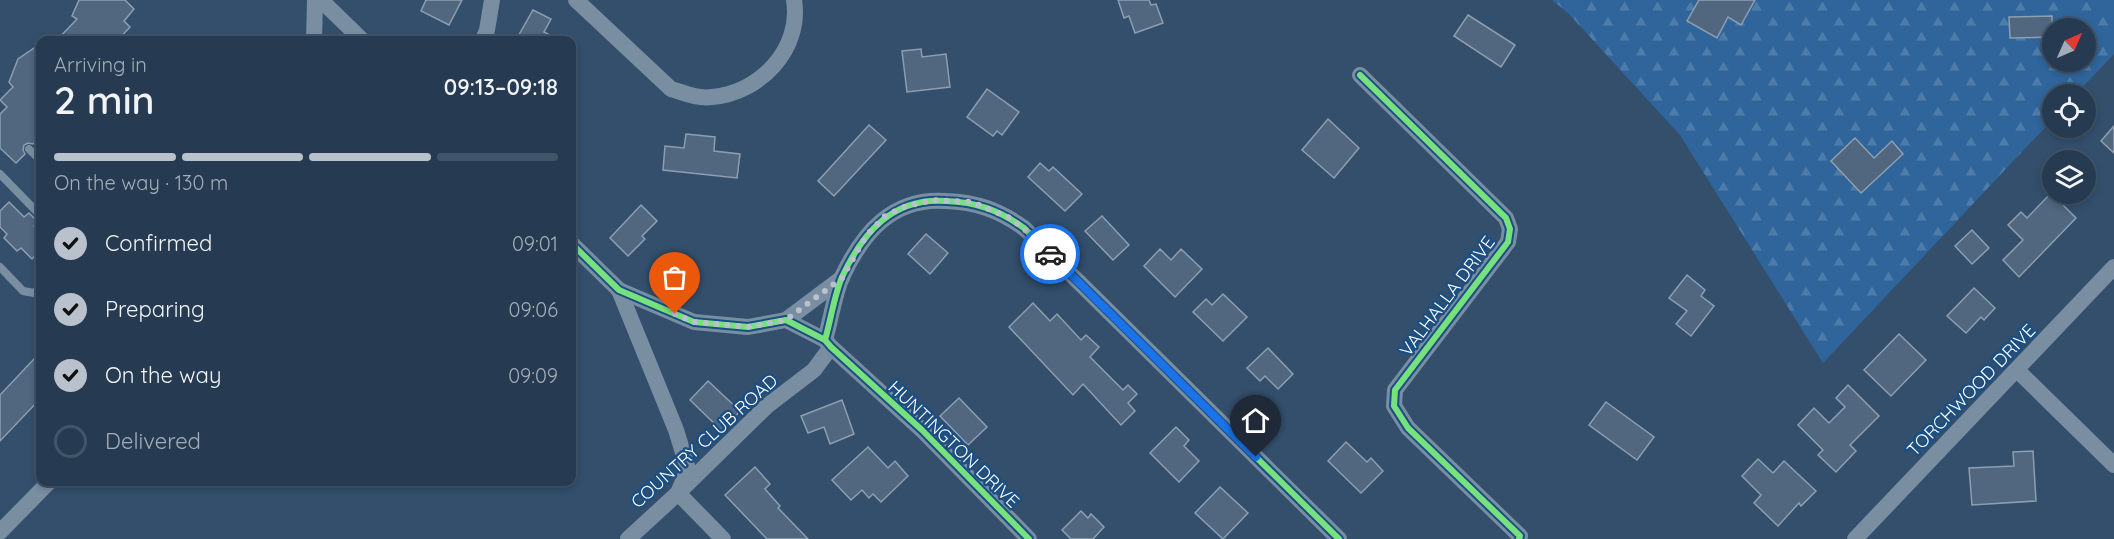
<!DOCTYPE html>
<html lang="en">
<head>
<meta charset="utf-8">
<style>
	:root { --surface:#263b51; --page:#32465b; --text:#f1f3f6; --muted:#a4adb7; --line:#425568; --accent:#b8c1cc }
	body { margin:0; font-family:Quicksand,sans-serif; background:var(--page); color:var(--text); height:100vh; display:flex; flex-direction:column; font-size:22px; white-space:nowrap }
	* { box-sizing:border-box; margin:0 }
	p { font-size:20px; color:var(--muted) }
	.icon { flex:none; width:33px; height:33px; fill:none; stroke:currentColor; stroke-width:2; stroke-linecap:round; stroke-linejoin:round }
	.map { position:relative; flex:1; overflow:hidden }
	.side { position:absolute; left:36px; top:36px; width:540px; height:450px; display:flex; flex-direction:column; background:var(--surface); border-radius:12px; box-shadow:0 3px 9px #0003,0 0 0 2px var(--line) }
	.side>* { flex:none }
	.needle { width:39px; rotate:45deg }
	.buttons { position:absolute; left:2042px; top:18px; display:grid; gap:12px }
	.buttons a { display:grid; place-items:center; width:54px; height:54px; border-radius:50%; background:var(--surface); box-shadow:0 3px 9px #0003,0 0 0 2px var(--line); font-size:30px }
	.pin { position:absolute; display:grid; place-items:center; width:51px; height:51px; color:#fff; margin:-62px -26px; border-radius:50% 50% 50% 0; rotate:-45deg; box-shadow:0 0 6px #0007 }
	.pin .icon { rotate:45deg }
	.courier { position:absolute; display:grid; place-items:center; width:60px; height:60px; margin:-30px; border:4px solid #1a73e8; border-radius:50%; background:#fff; color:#222; box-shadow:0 2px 8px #0007 }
	.head em { font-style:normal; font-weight:600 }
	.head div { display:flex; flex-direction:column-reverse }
	.head { display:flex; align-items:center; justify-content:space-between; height:102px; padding:0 18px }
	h1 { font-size:39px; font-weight:600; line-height:45px }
	.bar { display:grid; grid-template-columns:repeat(4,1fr); gap:9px 6px; align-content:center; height:72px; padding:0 18px }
	.bar i { height:8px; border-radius:4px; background:var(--line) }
	.bar .selected { background:var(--accent) }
	.bar p { grid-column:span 4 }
	ol { padding:0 18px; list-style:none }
	li { display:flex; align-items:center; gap:18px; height:66px }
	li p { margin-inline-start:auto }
	li .icon { padding:6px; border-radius:50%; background:var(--accent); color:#111; stroke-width:4 }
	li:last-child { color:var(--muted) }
	li i { width:33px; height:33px; border:3px solid var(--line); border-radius:50% }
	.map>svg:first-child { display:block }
	.forest { fill:url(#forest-firs); fill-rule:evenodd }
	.building { fill:#51677f; stroke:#8d9eb0; stroke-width:1.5 }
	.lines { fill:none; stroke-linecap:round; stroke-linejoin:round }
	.lane { stroke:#7a8ea2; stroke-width:8 }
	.street { stroke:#7a8ea2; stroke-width:16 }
	.cycleway-casing { stroke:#1b4f84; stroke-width:10 }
	.cycleway { stroke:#77e17e; stroke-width:6 }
	.done { stroke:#b8c1cc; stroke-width:6; stroke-dasharray:0 10.8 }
	.route { stroke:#1a73e8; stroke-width:8 }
	.labels { text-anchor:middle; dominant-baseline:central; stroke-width:5; stroke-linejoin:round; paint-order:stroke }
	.street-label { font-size:18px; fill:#fff; stroke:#1b4f84 }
</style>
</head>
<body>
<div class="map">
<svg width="2114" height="539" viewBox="0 0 2114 539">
	<defs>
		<pattern id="forest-firs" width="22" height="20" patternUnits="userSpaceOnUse" patternTransform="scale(1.5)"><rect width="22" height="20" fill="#2f659b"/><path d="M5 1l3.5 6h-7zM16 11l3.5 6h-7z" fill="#4e7caa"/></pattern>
	</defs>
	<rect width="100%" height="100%" fill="#334f6c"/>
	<path class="forest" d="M1552 0H2114V54L2076 94H2052V120L1823 363 1680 135 1568 13ZM2052 28H2085V62H2052Z"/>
	<g class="building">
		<polygon points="79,0 125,0 134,9 124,21 130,27 118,40 57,40 77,19 72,16"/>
		<polygon points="426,0 462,0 449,25 421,11"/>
		<polygon points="1118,0 1149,0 1151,5 1156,4 1163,23 1135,33 1129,16 1124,18"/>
		<polygon points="1699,0 1755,0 1741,25 1728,17 1717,38 1687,21"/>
		<polygon points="533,10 551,19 544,32 559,40 516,40"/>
		<polygon points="1468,15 1515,45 1501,67 1454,36"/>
		<polygon points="2052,16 2052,37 2010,38 2009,17"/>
		<polygon points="40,44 40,137 33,144 28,143 24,145 23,150 25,154 16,163 0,148 0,114 7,107 0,100 13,87 9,82 18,59"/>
		<polygon points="921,49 922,57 946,54 950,87 907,92 902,51"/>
		<polygon points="987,89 1019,112 1002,135 997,131 993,136 967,117"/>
		<polygon points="1328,119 1359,148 1334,178 1302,150"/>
		<polygon points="869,125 886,140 834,196 818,181"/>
		<polygon points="2114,126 2114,153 2101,141"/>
		<polygon points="686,134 715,137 714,151 740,154 737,178 663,170 665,146 684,148"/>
		<polygon points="1855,138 1874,158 1892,141 1903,154 1861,193 1831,161"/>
		<polygon points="1040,163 1049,171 1053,167 1082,194 1065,211 1028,177"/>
		<polygon points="2051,193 2076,218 2019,277 2003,260 2023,240 2008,225 2021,212 2027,218"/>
		<polygon points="9,202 24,217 29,213 38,222 34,226 40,232 40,250 32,259 21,248 17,251 4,238 7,234 0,227 0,211"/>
		<polygon points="641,205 657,221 642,236 645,239 628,256 610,238"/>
		<polygon points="1102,216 1129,245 1113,260 1085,231"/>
		<polygon points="1972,230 1989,248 1972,264 1955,246"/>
		<polygon points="926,234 948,253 930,274 908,254"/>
		<polygon points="1160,249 1171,260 1181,249 1202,269 1175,297 1144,266"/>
		<polygon points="1687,275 1705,290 1701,296 1714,306 1691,336 1676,324 1687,311 1669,298"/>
		<polygon points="1974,288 1995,308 1984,320 1981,317 1966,333 1947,316"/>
		<polygon points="1223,294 1247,317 1223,341 1193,312 1206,299 1212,305"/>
		<polygon points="1033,303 1050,321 1057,314 1081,340 1086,335 1099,347 1090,357 1123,390 1128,385 1137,394 1128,403 1135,411 1121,425 1083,384 1073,395 1009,327"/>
		<polygon points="1899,334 1926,360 1891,396 1864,370"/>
		<polygon points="1268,348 1293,374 1278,389 1265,376 1260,381 1247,368"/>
		<polygon points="34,359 40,364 40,399 0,441 0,395"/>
		<polygon points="708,381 740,411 722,431 690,400"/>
		<polygon points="1848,385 1879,416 1850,445 1856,451 1836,472 1818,455 1823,450 1798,425 1814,408 1829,423 1845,407 1836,398"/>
		<polygon points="959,398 987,427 968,445 940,416"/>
		<polygon points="842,400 854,434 830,444 824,427 808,433 801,416"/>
		<polygon points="1606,402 1654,437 1637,460 1589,425"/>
		<polygon points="1176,427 1189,440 1184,446 1199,461 1179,482 1150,453"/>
		<polygon points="1346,442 1367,462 1371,458 1383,471 1361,493 1328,461"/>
		<polygon points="868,447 888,468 895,461 908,476 881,502 873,494 869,498 862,490 851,500 832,480"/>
		<polygon points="2033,451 2036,501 1972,505 1969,468 2014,466 2013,452"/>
		<polygon points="1758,459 1773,473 1784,461 1816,491 1801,506 1799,503 1778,526 1754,503 1761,495 1742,476"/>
		<polygon points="755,467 770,484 765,489 780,506 778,508 808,539 767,539 725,495"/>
		<polygon points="1220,487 1248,513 1223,539 1195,513"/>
		<polygon points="1081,511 1088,518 1091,514 1104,527 1093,539 1071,539 1062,530"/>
	</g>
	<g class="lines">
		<g class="lane">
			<polyline points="29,149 40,160"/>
			<polyline points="0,174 40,215"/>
			<polyline points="0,267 23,291 34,293 40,287"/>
		</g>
		<g class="street">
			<polyline points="321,0 362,40"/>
			<path d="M576 0 671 89C684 93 698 99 712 97 760 93 802 49 794 0"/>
			<polyline points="314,40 315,0"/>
			<polyline points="483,40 487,30 492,0"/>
			<polyline points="1360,75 1506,218 1510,229 1508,242 1395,390 1394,406 1408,428 1520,536 1519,539"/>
			<polyline points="572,244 619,290 694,322 748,327 786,320 825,340 831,347 922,430 1029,539"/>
			<polyline points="619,290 676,430 688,469 678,493 723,539"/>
			<polyline points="786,320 842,278"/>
			<path d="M825 340C831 319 834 296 842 277 863 232 893 197 946 201 976 202 999 210 1024 228L1339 539"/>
			<polyline points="2017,370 2114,465"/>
			<polyline points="0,532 49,482"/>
			<polyline points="628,539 678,493 767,406 814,370 831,347"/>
			<polyline points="1855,539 2114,267"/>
		</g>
		<defs>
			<g id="cycleway">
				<polyline points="1360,75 1506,218 1510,229 1508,242 1395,390 1394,406 1408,428 1520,536 1519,539"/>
				<polyline points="572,244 619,290 694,322 748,327 786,320 825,340 831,347 922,430 1029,539"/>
				<path d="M825 340C831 319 834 296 842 277 863 232 893 197 946 201 976 202 999 210 1024 228L1339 539"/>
			</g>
		</defs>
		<use href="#cycleway" class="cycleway-casing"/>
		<use href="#cycleway" class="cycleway"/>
	</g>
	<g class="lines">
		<polyline class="done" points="675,314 694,322 748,327 786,320 842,278 866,236 885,216 904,207 932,200 972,202 1010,218 1023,228 1050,254"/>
		<polyline class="route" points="1050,254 1256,457"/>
	</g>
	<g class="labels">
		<g class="street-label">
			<text transform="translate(1447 296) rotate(-53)">VALHALLA DRIVE</text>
			<text transform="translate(1971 390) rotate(-46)">TORCHWOOD DRIVE</text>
			<text transform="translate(704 441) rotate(-42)">COUNTRY CLUB ROAD</text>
			<text transform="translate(954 444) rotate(44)">HUNTINGTON DRIVE</text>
		</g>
	</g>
</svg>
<div class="buttons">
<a><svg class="needle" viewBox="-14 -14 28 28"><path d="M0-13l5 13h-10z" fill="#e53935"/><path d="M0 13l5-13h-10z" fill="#a4adb7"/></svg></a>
<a><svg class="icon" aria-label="locate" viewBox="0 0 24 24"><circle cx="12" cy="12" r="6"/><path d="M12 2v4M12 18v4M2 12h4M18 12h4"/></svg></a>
<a><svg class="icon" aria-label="layers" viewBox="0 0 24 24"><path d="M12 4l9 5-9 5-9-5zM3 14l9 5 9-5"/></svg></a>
</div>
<div class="pin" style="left:675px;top:314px;background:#ea580c"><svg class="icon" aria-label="bag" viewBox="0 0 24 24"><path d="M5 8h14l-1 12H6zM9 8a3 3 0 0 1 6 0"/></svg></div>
<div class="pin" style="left:1256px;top:457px;background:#1f2937"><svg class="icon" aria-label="home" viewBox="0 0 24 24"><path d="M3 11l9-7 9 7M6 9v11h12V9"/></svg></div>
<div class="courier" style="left:1050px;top:254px"><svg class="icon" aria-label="car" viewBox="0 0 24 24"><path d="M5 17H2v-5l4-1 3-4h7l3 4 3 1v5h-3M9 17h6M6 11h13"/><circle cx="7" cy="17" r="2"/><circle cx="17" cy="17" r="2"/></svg></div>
<section class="side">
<div class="head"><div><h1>2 min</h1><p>Arriving in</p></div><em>09:13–09:18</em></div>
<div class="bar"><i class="selected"></i><i class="selected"></i><i class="selected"></i><i></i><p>On the way · 130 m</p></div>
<ol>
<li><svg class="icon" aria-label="check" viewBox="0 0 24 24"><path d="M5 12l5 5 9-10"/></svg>Confirmed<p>09:01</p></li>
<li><svg class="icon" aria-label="check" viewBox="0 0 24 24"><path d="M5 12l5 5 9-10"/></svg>Preparing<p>09:06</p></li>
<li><svg class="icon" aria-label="check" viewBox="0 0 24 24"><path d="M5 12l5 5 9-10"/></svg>On the way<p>09:09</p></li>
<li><i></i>Delivered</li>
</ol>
</section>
</div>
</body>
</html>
